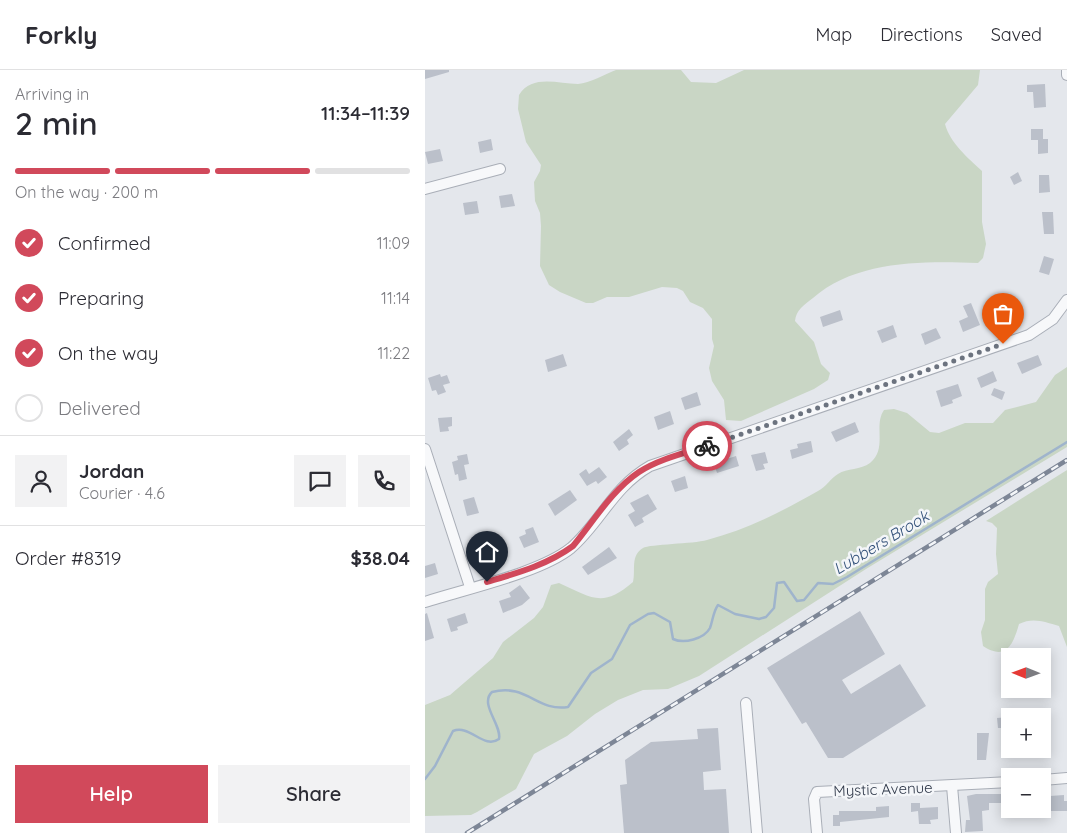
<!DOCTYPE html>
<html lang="en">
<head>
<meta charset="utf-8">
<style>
	:root { --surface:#fff; --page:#f2f2f3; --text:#2b2b33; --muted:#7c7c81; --line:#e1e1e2; --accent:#d1495b }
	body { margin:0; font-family:Quicksand,sans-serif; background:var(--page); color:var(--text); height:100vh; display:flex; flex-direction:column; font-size:19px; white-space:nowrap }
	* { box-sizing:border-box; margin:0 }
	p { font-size:16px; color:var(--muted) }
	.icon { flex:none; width:28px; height:28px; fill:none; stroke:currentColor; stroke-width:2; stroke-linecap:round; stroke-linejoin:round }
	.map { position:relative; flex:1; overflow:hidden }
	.details { display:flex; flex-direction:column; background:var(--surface); width:425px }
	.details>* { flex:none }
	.needle { width:32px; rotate:271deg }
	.fabs { position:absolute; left:576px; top:578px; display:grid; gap:10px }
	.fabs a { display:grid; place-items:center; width:50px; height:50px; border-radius:0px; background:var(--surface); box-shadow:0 2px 12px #0003; font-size:25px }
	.pin { position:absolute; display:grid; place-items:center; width:42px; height:42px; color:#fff; margin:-51px -21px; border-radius:50% 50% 50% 0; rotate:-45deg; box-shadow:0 0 5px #0007 }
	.pin .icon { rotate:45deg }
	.courier { position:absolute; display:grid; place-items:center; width:50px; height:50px; margin:-25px; border:4px solid #d1495b; border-radius:50%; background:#fff; color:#222; box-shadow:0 1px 6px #0007 }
	.headline em { font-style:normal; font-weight:600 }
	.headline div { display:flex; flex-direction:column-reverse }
	.headline { display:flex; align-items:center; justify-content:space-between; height:85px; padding:0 15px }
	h1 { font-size:32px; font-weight:600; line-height:38px }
	.bar { display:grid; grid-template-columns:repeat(4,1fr); gap:8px 5px; align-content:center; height:60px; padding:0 15px }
	.bar i { height:6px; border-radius:4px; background:var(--line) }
	.bar .active { background:var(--accent) }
	.bar p { grid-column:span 4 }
	.line { display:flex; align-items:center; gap:12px; padding:0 15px; border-top:1px solid var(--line) }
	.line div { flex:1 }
	.round { display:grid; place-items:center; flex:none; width:52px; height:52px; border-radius:0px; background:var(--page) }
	ol { padding:0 15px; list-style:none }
	li { display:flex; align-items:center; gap:15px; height:55px }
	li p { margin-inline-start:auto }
	li .icon { padding:5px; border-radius:50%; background:var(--accent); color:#fff; stroke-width:4 }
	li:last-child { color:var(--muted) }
	li i { width:28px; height:28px; border:2px solid var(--line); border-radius:50% }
	.primary-button { display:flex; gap:10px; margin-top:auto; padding:10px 15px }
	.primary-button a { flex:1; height:58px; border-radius:0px; background:var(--accent); color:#fff; font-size:20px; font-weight:600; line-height:58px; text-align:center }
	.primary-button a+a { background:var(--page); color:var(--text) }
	header { display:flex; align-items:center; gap:30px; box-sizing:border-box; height:70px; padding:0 25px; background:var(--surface); border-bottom:1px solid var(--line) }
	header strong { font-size:24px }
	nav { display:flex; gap:28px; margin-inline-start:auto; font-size:18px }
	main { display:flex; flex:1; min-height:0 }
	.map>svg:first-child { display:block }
	.green { fill:#c9d6c5 }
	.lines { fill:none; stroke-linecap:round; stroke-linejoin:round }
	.stream { stroke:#9fb4cc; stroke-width:2.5 }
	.building { fill:#bbc0ca }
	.minor-casing { stroke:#a9aeb7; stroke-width:12 }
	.minor { stroke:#f7f8fa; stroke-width:10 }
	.rail-casing { stroke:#7d8696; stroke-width:4.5 }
	.rail { stroke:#f4f6f9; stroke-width:2.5; stroke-dasharray:8; stroke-linecap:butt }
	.done { stroke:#6c737f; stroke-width:5; stroke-dasharray:0 9 }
	.route { stroke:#d1495b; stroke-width:6 }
	.labels { text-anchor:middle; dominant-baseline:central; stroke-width:5; stroke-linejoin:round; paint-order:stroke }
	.street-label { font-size:15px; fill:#2b3445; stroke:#f4f6f9 }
	.water-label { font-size:16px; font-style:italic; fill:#34527a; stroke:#f4f6f9 }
</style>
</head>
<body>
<header>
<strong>Forkly</strong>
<nav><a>Map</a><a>Directions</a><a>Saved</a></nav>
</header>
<main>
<section class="details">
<div class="headline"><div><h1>2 min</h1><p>Arriving in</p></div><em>11:34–11:39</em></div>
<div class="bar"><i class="active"></i><i class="active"></i><i class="active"></i><i></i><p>On the way · 200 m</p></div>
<ol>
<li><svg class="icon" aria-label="check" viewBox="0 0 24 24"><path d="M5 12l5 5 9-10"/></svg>Confirmed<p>11:09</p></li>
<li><svg class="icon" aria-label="check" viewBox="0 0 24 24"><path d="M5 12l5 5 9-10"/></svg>Preparing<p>11:14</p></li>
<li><svg class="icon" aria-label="check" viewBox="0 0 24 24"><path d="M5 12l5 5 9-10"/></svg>On the way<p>11:22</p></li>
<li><i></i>Delivered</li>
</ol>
<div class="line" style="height:90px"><a class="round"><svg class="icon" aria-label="person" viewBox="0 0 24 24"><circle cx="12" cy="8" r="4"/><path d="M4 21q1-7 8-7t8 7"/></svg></a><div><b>Jordan</b><p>Courier · 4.6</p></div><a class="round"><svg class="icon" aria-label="chat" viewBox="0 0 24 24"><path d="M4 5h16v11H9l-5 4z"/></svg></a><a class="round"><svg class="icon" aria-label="phone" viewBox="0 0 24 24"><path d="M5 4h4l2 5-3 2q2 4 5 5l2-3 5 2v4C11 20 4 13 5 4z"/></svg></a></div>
<div class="line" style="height:65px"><div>Order #8319</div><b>$38.04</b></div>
<div class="primary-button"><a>Help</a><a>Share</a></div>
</section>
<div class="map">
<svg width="642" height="763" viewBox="0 0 642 763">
	<rect width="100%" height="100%" fill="#e4e7ec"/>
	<g class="green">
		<path d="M191 0H256L266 12 291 13 319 0H555L553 15 520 54C525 73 543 88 557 101V152L561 174 558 188 553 193C499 191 431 190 388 228 379 235 371 240 370 251L389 272 396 294 405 303 403 310 389 319 316 351 301 350 299 330 287 311 284 298 289 276 287 269V249L278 238 265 232 258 221 252 218 237 217 204 227H182L168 233H161L135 222 124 215 115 196 116 156 115 143 110 131 109 112 115 101 116 95 101 72 93 39 94 25C107 4 133 14 153 14 165 13 180 4 191 0Z"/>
		<path d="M642 297V377L441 499 274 606 243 619 218 620 193 630 170 644 142 666 109 684 91 719 52 742 46 745 0 746V635L25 625 68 588 78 572 109 548 118 537 126 515 134 513C166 527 177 539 208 512 211 500 205 486 218 478 225 474 268 474 282 470 323 459 356 442 393 421 401 417 406 408 413 404 422 398 436 400 445 393 463 378 448 356 459 340L469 339 482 343 505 362 514 363 540 353H568L580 340 611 332 630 305Z"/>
		<path d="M642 400V577L634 556C620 552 608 547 594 554 588 575 581 591 558 576L556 562 560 550V519L563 512 573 504 571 484 572 458 567 453 561 451Z"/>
	</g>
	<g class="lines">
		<path class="stream" d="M0 709 10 696 28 661C45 654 59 680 74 669 77 655 54 634 67 622 102 613 112 642 143 637L166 603 187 589 205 555 223 544 229 543 245 552 248 569C259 574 279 569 285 558 288 550 288 542 293 535L310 544 334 549 341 547 349 538 352 513 359 512 372 531 379 530 393 513 408 514 422 507 642 372"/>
	</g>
	<g class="building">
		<polygon points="0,0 24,0 24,2 0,9"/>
		<polygon points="620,14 621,37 609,38 608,22 602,22 602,15"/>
		<polygon points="606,59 618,59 618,69 623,69 623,83 613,84 613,70 606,70"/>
		<polygon points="66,69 68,80 55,83 53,72"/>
		<polygon points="15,79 18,91 3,94 0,82"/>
		<polygon points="593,102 597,111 589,115 585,107"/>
		<polygon points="614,105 624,105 625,122 614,123"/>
		<polygon points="87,124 90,136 76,138 74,126"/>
		<polygon points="52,131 54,143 40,145 38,133"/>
		<polygon points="617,142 628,142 629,164 619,164"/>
		<polygon points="619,186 629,189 624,205 614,202"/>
		<polygon points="587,232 592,242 577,249 572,239"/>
		<polygon points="546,233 555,255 538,262 534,251 543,247 538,236"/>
		<polygon points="415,240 418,250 398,257 395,247"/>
		<polygon points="468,255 472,267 457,273 452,261"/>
		<polygon points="511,258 516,268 500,275 496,264"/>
		<polygon points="138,284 142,296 123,302 120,290"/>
		<polygon points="613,285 617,295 597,304 592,293"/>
		<polygon points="568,301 572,311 556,318 552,308"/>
		<polygon points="15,304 16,307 22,305 25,313 18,315 21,322 13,325 11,320 7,321 3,308"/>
		<polygon points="533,314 537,326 527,330 528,333 516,337 511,321"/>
		<polygon points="569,318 580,322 577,330 566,325"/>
		<polygon points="272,322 276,335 260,340 256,328"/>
		<polygon points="245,341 249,354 233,360 229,347"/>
		<polygon points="27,347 27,356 23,357 24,361 15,362 13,348"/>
		<polygon points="430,352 434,362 411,372 406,362"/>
		<polygon points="204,359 208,365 202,370 204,374 194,381 188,372"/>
		<polygon points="386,371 388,382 367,389 365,380 373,378 372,374"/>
		<polygon points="340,382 343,393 338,394 340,399 331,401 326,385"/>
		<polygon points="42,384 44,394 39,395 42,409 34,411 33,404 30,405 27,392 33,390 32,386"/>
		<polygon points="311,386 314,396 292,403 289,393"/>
		<polygon points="174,397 182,407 173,414 171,411 162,416 154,404 161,399 164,404"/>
		<polygon points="260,406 263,418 250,422 246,411"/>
		<polygon points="145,420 152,430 130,446 123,434"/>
		<polygon points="223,424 232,439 217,448 219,452 210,457 203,445 210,441 205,433"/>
		<polygon points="49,427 54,443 42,446 38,430"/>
		<polygon points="108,457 114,472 99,478 94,467 101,464 100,460"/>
		<polygon points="70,474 73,486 58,491 54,479"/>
		<polygon points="184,477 192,488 163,505 157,497"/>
		<polygon points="10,493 13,504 0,508 0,496"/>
		<polygon points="95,515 105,528 97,535 78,543 74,531 86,527 84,523"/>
		<polygon points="435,541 460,584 417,610 426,624 475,594 501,636 418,688 403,688 381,652 377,654 342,598"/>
		<polygon points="2,543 9,568 0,571 0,544"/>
		<polygon points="40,543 43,553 32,557 33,560 26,562 22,549"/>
		<polygon points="585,647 585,658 573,658 572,648"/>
		<polygon points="293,658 296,700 278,702 279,720 301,719 304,763 199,763 195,715 202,714 200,690 226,672 273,669 272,659"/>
		<polygon points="552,663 564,663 561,690 552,690"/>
		<polygon points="551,724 578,724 578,733 564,733 564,740 557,741 558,761 540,762 541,750 545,750 542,726"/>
		<polygon points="639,725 639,731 642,731 642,741 626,741 625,726"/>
		<polygon points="486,733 495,733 495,738 513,737 513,749 505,750 506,754 494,754 493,741 486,742"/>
		<polygon points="464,736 464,747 415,752 415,756 408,756 408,745 414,745 414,741 451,741 451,737"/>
	</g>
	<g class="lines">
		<defs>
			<g id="minor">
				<polyline points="642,0 642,5"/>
				<polyline points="0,119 75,99"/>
				<polyline points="0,379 45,517"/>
				<path d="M0 532C40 519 115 503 146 478 175 453 188 417 225 396L604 265 628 249 642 230"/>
				<polyline points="321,633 332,763"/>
				<polyline points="618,710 642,708"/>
				<polyline points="527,716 531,763"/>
				<polyline points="392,763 389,729 392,722 585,712"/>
			</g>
		</defs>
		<use href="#minor" class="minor-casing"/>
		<use href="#minor" class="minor"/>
		<defs>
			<polyline id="rail" points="42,763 642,390"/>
		</defs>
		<use href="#rail" class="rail-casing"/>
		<use href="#rail" class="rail"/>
	</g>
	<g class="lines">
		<polyline class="done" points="282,376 578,274"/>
		<path class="route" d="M62 512C92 503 122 495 148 476 168 452 187 420 214 402 234 389 260 383 282 376"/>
	</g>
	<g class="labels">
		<g class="street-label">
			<text transform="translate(458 719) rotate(-2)">Mystic Avenue</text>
		</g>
		<g class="water-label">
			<text transform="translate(456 472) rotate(-31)">Lubbers Brook</text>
		</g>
	</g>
</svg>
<div class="fabs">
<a><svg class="needle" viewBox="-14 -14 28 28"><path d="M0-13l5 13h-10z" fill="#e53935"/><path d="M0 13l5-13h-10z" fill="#7c7c81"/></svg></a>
<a>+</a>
<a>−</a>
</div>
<div class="pin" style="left:578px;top:274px;background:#ea580c"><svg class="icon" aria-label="bag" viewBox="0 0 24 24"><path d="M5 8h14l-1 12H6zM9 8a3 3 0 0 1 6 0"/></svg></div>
<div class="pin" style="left:62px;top:512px;background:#1f2937"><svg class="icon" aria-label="home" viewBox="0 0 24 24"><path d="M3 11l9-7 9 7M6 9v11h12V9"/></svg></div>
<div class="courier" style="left:282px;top:376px"><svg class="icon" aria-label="bike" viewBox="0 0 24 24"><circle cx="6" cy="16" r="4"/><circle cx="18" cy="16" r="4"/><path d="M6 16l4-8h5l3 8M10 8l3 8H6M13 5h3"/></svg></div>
</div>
</main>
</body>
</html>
